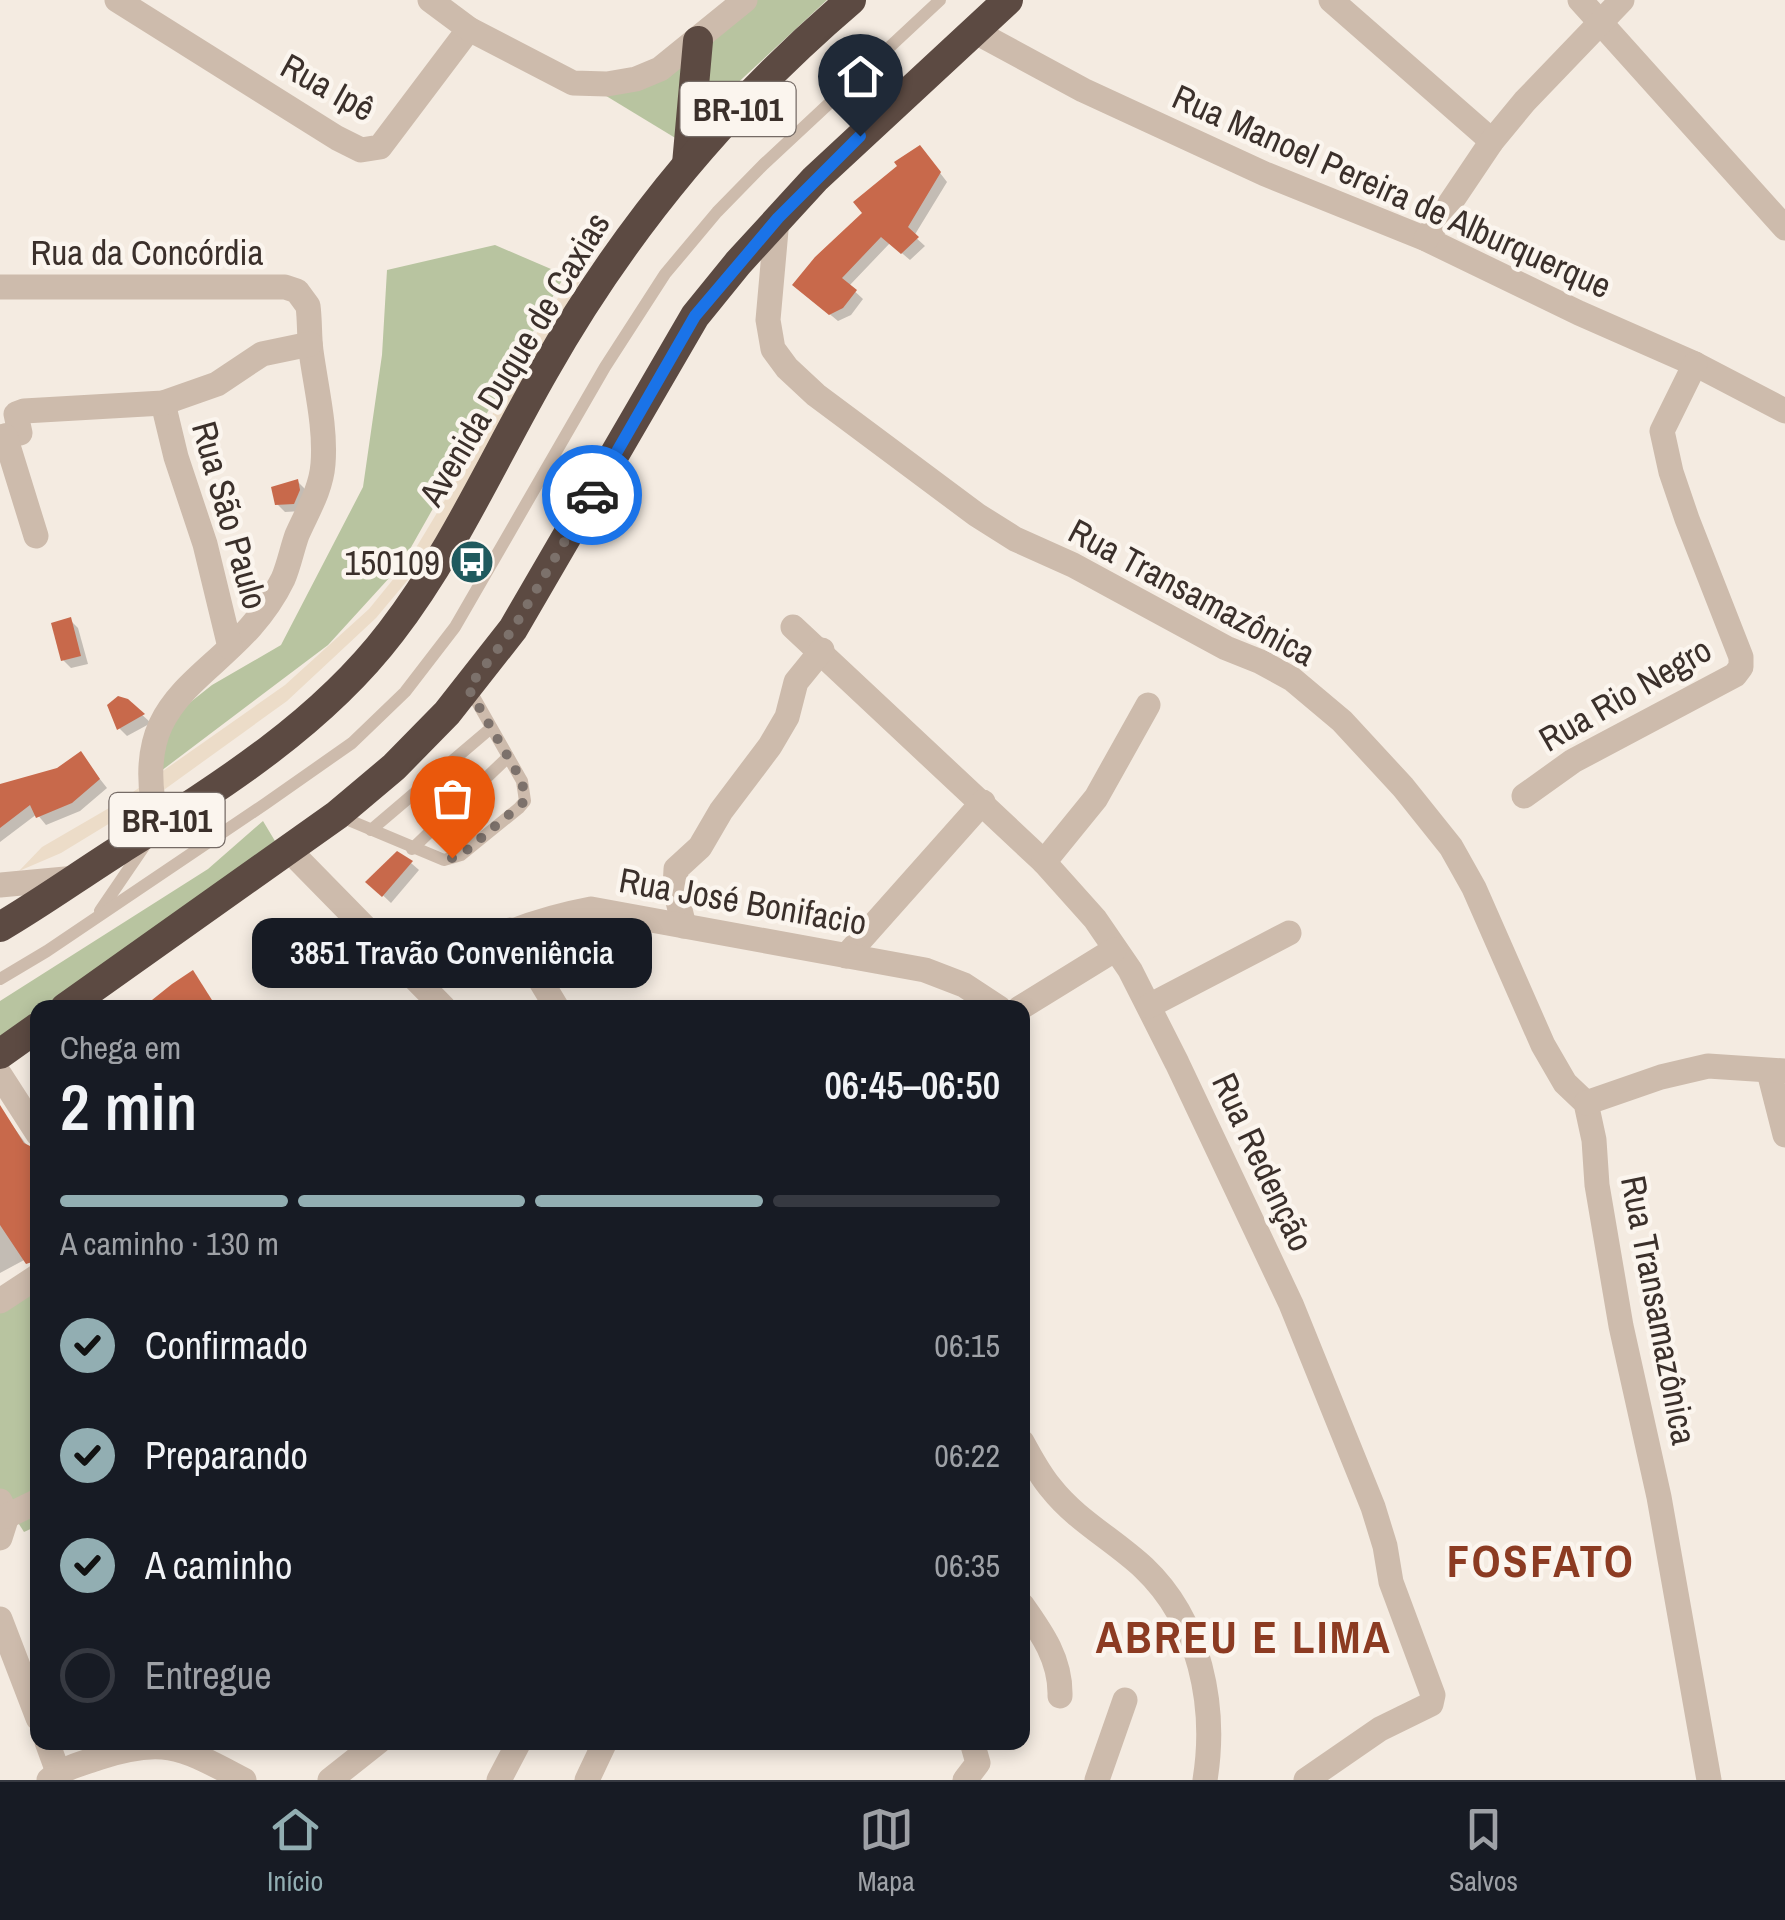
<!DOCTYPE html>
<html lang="pt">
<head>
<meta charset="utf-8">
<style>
	:root { --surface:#171b24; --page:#20242c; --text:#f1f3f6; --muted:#9ea1a6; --line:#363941; --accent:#92aeb2 }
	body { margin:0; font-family:"Archivo Narrow",sans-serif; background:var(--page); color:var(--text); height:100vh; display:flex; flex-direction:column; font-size:38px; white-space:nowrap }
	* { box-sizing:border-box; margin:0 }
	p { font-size:32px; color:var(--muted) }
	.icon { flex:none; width:55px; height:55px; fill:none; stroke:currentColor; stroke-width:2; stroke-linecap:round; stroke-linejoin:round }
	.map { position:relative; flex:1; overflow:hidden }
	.panel { position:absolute; left:30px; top:1000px; width:1000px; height:750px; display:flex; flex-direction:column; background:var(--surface); border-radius:20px; box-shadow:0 5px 15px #0003 }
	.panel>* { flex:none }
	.pin { position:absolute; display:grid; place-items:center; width:85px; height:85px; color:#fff; margin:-102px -42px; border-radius:50% 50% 50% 0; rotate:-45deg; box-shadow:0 0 10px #0007 }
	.pin .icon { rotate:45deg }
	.courier { position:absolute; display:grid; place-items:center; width:100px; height:100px; margin:-50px; border:8px solid #1a73e8; border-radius:50%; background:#fff; color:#222; box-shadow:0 2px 12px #0007 }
	.bubble { position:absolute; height:70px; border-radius:20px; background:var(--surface); box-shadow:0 5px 15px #0003; font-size:32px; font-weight:600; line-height:70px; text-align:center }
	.head em { font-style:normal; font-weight:600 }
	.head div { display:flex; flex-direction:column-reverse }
	.head { display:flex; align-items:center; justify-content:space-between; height:170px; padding:0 30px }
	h1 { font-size:65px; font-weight:600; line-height:75px }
	.bar { display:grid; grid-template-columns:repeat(4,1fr); gap:15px 10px; align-content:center; height:120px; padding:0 30px }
	.bar i { height:12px; border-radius:8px; background:var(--line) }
	.bar .active { background:var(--accent) }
	.bar p { grid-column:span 4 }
	ol { padding:0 30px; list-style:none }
	li { display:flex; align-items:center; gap:30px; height:110px }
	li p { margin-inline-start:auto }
	li .icon { padding:10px; border-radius:50%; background:var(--accent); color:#111; stroke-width:4 }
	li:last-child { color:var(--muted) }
	li i { width:55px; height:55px; border:5px solid var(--line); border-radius:50% }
	.dock { display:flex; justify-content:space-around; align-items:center; height:140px; border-top:2px solid var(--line); background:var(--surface); font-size:28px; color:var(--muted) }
	.dock a { display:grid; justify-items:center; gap:5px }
	.dock .active { color:var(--accent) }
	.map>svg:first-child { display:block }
	.green { fill:#b8c4a0 }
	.plaza { fill:#ecdcc8 }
	.shadow { fill:#0003 }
	.building { fill:#c8694b }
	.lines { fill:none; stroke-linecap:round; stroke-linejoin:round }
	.lane { stroke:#cdbbac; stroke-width:12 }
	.street { stroke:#cdbbac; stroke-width:25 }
	.highway { stroke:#5c4a42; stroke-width:30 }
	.done { stroke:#7c716b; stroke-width:10; stroke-dasharray:0 18 }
	.route { stroke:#1a73e8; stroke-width:12 }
	.labels { text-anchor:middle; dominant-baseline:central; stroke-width:9; stroke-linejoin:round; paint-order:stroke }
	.shield { fill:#fbf5ee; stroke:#756b66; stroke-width:2.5 }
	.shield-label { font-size:32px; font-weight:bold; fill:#3b302b }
	.street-label { font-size:35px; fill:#3b302b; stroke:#fbf5ee }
	.poi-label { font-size:35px; fill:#3b302b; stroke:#fbf5ee; text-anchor:end }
	.district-label { font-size:45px; font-weight:bold; letter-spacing:2.5px; fill:#8c3b22; stroke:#fbf5ee }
</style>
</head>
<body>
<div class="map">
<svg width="1785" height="1780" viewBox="0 0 1785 1780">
	<rect width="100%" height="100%" fill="#f4ebe1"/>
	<g class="green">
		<polygon points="756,0 827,0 677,139 598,91"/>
		<polygon points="495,245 565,275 401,565 328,645 157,774 144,739 212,685 281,645 363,487 382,355 387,270"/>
		<polygon points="263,821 275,841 51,1007 38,1008 37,1017 0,1042 0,1001 208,869"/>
		<polygon points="37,1273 37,1526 24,1532 0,1494 0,1294"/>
	</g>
	<polygon class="plaza" points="605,236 463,493 417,569 376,618 287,701 161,792 61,853 19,871 42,847 116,804 285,685 369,609 408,561 452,488 543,322 571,277"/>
	<g class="shadow">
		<polygon points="927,156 947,182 914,236 925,246 910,260 890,243 849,286 863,299 851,315 838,321 803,292"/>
		<polygon points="298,482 306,490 302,511 285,512 277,504"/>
		<polygon points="70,620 78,628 88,664 71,668 63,660"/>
		<polygon points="127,701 151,723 127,736 119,728"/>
		<polygon points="81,755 107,788 80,811 46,825 37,814 0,842 0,800"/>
		<polygon points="411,863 419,870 391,903 369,882"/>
		<polygon points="0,1109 29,1148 38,1153 38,1272 26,1259 0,1273"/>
	</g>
	<g class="building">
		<polygon points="920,145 941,172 908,227 919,237 901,254 881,237 842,278 857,290 843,308 829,315 792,285 815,257 862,213 853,202 897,166 894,162"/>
		<polygon points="298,479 300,490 294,504 275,505 271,487"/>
		<polygon points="71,617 81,656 61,661 51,623"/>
		<polygon points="118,696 128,699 145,714 117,730 107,705"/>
		<polygon points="81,751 100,779 72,803 36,818 30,805 0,828 0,784 57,768"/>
		<polygon points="397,851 413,861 382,897 365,882"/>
		<polygon points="193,970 217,1008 142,1008 172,984"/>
		<polygon points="0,1105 24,1143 38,1150 38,1260 26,1264 0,1225"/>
	</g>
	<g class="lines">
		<g class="lane">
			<polyline points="339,816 444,860 461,855 519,808 525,801 522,781 469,688"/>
			<polyline points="371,830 491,728"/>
			<polyline points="412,849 508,757"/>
			<polyline points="100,911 145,845"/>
			<polyline points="0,979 47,951 265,804 352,743 405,692 455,627 605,367 665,274 717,212 764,164 940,0"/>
		</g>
		<g class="street">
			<polyline points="117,0 337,138 361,150 380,147 469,29"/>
			<polyline points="430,0 469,29 573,83 607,84 636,79 660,69 745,0"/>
			<polyline points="1331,0 1492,141"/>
			<polyline points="1580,0 1785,228"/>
			<polyline points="974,31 1083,90 1265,174 1426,239 1579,313 1695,364 1785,411"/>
			<polyline points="777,219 768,320 773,349 787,368 816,395 977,515 1015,539 1073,565 1226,648 1261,662 1292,679 1342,721 1403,787 1451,847 1474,888 1543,1045 1565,1083 1586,1103 1594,1140 1597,1185 1621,1326 1659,1497 1709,1780"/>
			<polyline points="1426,239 1492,141 1525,101 1622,0"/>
			<path d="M0 287H285L297 291 308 306C310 321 309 336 311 351 316 388 326 427 323 464 321 490 307 512 297 535 292 549 289 565 283 579 232 684 121 681 158 826"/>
			<polyline points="163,403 176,457 205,544 230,647"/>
			<polyline points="5,436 20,433 16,414 24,411 163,403 217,384 262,354 310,344"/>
			<polyline points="0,438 5,436 36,536"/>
			<polyline points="793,627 1044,862 1095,919 1130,970 1177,1063 1291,1304 1373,1507 1385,1546 1391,1582 1433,1695 1431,1704 1380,1729 1306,1780"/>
			<polyline points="1524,796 1573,761 1735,675 1741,667 1741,657 1687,519 1671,472 1662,431 1695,364"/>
			<polyline points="288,849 444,1008"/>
			<polyline points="1044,862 1096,798 1148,705"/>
			<polyline points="0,885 76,878"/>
			<polyline points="684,926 675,889 676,869 700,847 721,811 770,746 787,717 796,682 822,650"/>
			<polyline points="510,930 557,1008"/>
			<polyline points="846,956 983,802"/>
			<path d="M420 981C473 944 527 921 591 909L925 970 964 985 999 1008"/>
			<polyline points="1149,1006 1289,933"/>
			<polyline points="1020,1008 1114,950"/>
			<polyline points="1769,1072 1785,1135"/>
			<polyline points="0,1075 38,1134"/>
			<polyline points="1586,1103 1661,1077 1708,1066 1785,1071"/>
			<polyline points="0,1301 38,1276"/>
			<path d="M1022 1442C1031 1458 1039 1474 1051 1488 1076 1520 1114 1540 1144 1568 1200 1621 1217 1706 1205 1780"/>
			<polyline points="0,1501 7,1516 0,1538"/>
			<polyline points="7,1516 38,1501"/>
			<path d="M1022 1605C1042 1633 1061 1660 1060 1696"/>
			<polyline points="0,1619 38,1718"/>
			<polyline points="47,1742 58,1772"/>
			<path d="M49 1780C63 1768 81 1764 98 1758 166 1735 184 1749 244 1780"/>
			<polyline points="330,1780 378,1742"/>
			<polyline points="499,1780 519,1742"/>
			<polyline points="587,1780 605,1742"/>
			<polyline points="965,1780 978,1763 972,1742"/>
			<polyline points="1097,1780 1125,1700"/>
		</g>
		<g class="highway">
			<polyline points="687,164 698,41"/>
			<path d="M0 927C41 903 80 875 121 849 218 788 320 725 391 632 452 553 494 458 544 371 623 231 728 105 851 0"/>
			<polyline points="65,1008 337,815 394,767 447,713 513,629 695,316 738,263 815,179 1008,0"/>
			<polyline points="0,1054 38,1027"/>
		</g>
	</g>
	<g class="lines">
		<polyline class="done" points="452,858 461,855 525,801 522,781 468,688 513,629 592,495"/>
		<polyline class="route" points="592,495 695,316 778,218 860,136"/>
	</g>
	<defs>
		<symbol id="bus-disc" viewBox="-11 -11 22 22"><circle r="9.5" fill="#1f5a5e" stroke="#fbf5ee"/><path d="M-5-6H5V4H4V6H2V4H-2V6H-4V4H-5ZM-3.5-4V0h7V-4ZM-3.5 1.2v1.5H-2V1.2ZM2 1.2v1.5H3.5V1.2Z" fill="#fff"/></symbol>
	</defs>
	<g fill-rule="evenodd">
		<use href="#bus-disc" x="447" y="537" width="50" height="50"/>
	</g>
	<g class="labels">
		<g class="shield">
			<rect x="680.5" y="82" width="115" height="54" rx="8"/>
			<rect x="109.5" y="793" width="115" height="54" rx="8"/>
		</g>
		<g class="shield-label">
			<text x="738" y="109">BR-101</text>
			<text x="167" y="820">BR-101</text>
		</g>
		<g class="street-label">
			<text transform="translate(328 87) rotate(29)">Rua Ipê</text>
			<text transform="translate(1392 191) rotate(24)">Rua Manoel Pereira de Alburquerque</text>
			<text x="147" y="252">Rua da Concórdia</text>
			<text transform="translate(514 359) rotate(-59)">Avenida Duque de Caxias</text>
			<text transform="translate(230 515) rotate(74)">Rua São Paulo</text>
			<text transform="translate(1192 592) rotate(28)">Rua Transamazônica</text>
			<text transform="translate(1625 694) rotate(-30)">Rua Rio Negro</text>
			<text transform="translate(743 901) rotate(10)">Rua José Bonifacio</text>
			<text transform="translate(1263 1162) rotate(65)">Rua Redenção</text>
			<text transform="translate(1659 1310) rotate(79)">Rua Transamazônica</text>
		</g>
		<g class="poi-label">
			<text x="440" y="562">150109</text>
		</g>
		<g class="district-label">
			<text x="1541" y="1560">FOSFATO</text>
			<text x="1244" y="1636">ABREU E LIMA</text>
		</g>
	</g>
</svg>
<div class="pin" style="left:452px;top:858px;background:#ea580c"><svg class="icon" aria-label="bag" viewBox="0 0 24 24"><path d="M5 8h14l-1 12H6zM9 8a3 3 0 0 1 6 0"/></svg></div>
<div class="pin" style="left:860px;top:136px;background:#1f2937"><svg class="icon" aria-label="home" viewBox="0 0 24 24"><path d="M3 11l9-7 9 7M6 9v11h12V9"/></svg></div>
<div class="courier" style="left:592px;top:495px"><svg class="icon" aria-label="car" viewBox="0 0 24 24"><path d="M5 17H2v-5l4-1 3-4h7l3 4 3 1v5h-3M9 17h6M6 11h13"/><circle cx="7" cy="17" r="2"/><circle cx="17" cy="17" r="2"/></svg></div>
<div class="bubble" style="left:252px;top:918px;width:400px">3851 Travão Conveniência</div>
<section class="panel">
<div class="head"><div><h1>2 min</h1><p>Chega em</p></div><em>06:45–06:50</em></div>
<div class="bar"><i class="active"></i><i class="active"></i><i class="active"></i><i></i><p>A caminho · 130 m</p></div>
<ol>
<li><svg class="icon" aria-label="check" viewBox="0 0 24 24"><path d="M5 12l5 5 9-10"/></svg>Confirmado<p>06:15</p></li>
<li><svg class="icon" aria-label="check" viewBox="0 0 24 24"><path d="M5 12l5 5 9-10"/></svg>Preparando<p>06:22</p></li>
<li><svg class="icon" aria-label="check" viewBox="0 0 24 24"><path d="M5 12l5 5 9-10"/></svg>A caminho<p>06:35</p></li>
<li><i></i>Entregue</li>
</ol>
</section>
</div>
<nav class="dock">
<a class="active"><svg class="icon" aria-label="home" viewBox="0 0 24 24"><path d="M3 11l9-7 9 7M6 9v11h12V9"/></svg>Início</a>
<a><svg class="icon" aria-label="map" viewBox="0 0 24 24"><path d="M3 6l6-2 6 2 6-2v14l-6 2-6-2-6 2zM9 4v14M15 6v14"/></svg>Mapa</a>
<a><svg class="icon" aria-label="saved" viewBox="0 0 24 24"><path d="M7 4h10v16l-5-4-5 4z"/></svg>Salvos</a>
</nav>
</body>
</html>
